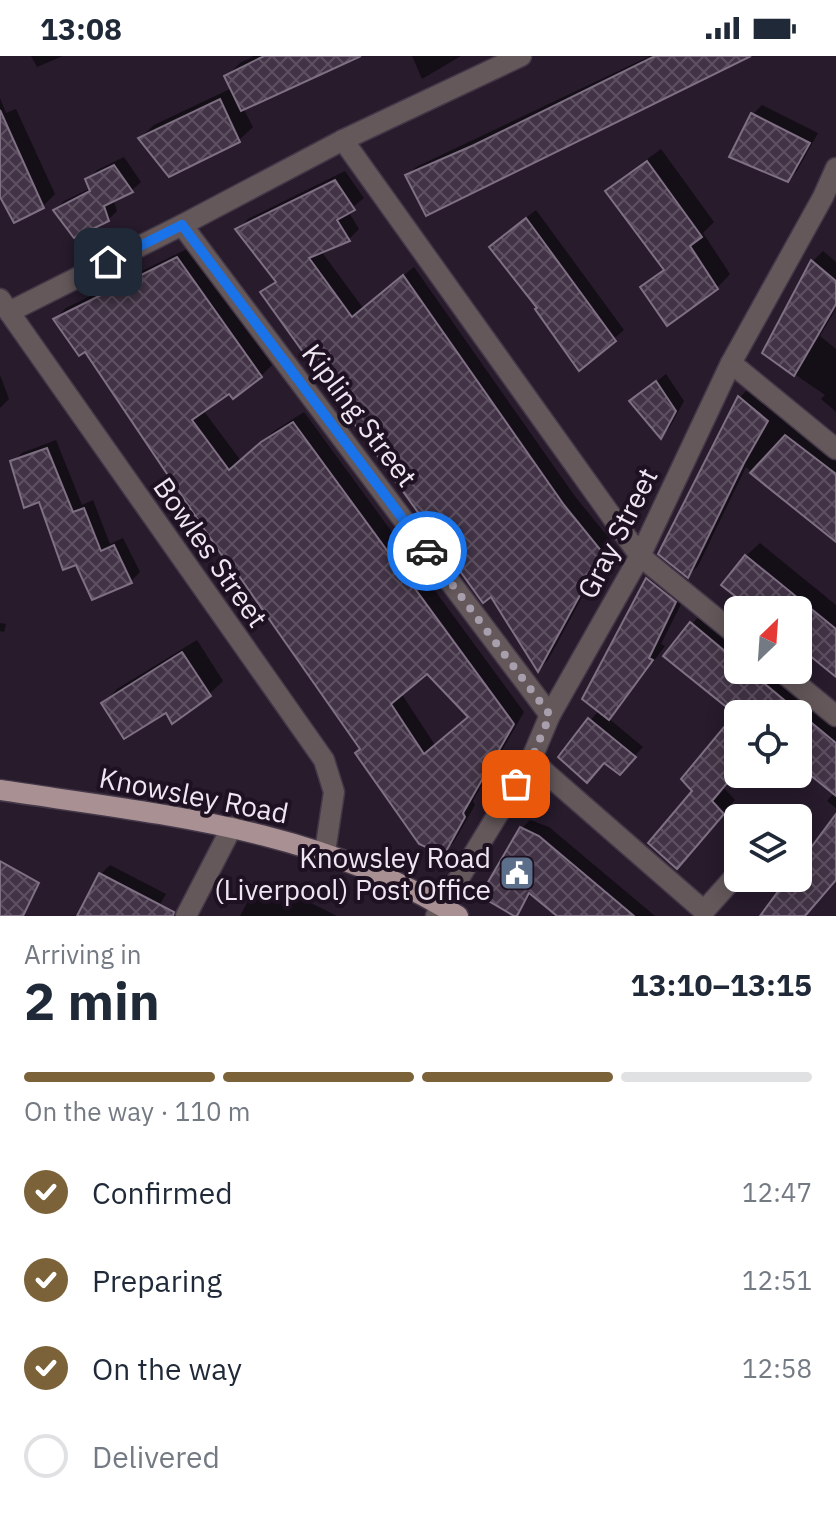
<!DOCTYPE html>
<html lang="en">
<head>
<meta charset="utf-8">
<style>
	:root { --surface:#fff; --page:#f6f6f7; --text:#1f2937; --muted:#747a83; --line:#e0e1e3; --accent:#7c6239 }
	body { margin:0; font-family:"IBM Plex Sans",sans-serif; background:var(--page); color:var(--text); height:100vh; display:flex; flex-direction:column; font-size:30px; white-space:nowrap }
	* { box-sizing:border-box; margin:0 }
	p { font-size:26px; color:var(--muted) }
	.icon { flex:none; width:44px; height:44px; fill:none; stroke:currentColor; stroke-width:2; stroke-linecap:round; stroke-linejoin:round }
	.map { position:relative; height:860px; overflow:hidden }
	.drawer { display:flex; flex-direction:column; background:var(--surface); flex:1 }
	.drawer>* { flex:none }
	.needle { width:52px; rotate:25deg }
	.tools { position:absolute; left:724px; top:540px; display:grid; gap:16px }
	.tools a { display:grid; place-items:center; width:88px; height:88px; border-radius:12px; background:var(--surface); box-shadow:0 4px 20px #0003; font-size:40px }
	.pin { position:absolute; display:grid; place-items:center; width:68px; height:68px; color:#fff; margin:-34px; border-radius:16px; box-shadow:0 4px 12px #0006 }
	.courier { position:absolute; display:grid; place-items:center; width:80px; height:80px; margin:-40px; border:6px solid #1a73e8; border-radius:50%; background:#fff; color:#222; box-shadow:0 2px 10px #0007 }
	.overview em { font-style:normal; font-weight:800 }
	.overview div { display:flex; flex-direction:column-reverse }
	.overview { display:flex; align-items:center; justify-content:space-between; height:136px; padding:0 24px }
	h1 { font-size:52px; font-weight:800; line-height:60px }
	.bar { display:grid; grid-template-columns:repeat(4,1fr); gap:12px 8px; align-content:center; height:96px; padding:0 24px }
	.bar i { height:10px; border-radius:6px; background:var(--line) }
	.bar .selected { background:var(--accent) }
	.bar p { grid-column:span 4 }
	ol { padding:0 24px; list-style:none }
	li { display:flex; align-items:center; gap:24px; height:88px }
	li p { margin-inline-start:auto }
	li .icon { padding:8px; border-radius:50%; background:var(--accent); color:#fff; stroke-width:4 }
	li:last-child { color:var(--muted) }
	li i { width:44px; height:44px; border:4px solid var(--line); border-radius:50% }
	.status { display:flex; justify-content:space-between; align-items:center; height:56px; padding:0 40px; background:var(--surface); direction:ltr }
	.status svg { height:22px; fill:currentColor }
	.map>svg:first-child { display:block }
	.shadow { fill:#0007; fill-rule:evenodd }
	.building { fill:url(#building-cross-hatch); stroke:#7f7084; stroke-width:2; fill-rule:evenodd }
	.lines { fill:none; stroke-linecap:round; stroke-linejoin:round }
	.minor-casing { stroke:#433748; stroke-width:23 }
	.major-casing { stroke:#433748; stroke-width:23 }
	.minor { stroke:#64585a; stroke-width:20 }
	.major { stroke:#a99093; stroke-width:20 }
	.done { stroke:#a89fac; stroke-width:8; stroke-dasharray:0 14.4 }
	.route { stroke:#1a73e8; stroke-width:10 }
	.labels { text-anchor:middle; dominant-baseline:central; stroke-width:8; stroke-linejoin:round; paint-order:stroke }
	.street-label { font-size:28px; fill:#eee6f1; stroke:#1e1222 }
	.poi-label { font-size:28px; fill:#eee6f1; stroke:#1e1222; text-anchor:end }
</style>
</head>
<body>
<div class="status"><b>13:08</b><svg viewBox="0 0 49 12"><path d="M0 12V9h3v3zM5 12V6h3v6zM10 12V3h3v9zM15 12V0h3v12zM26 1h20v11H26zM47 4h2v5h-2z"/></svg></div>
<div class="map">
<svg width="836" height="860" viewBox="0 0 836 860">
	<defs>
		<pattern id="building-cross-hatch" width="8" height="8" patternUnits="userSpaceOnUse" patternTransform="scale(2)"><rect width="8" height="8" fill="#423446"/><path d="M0 0l8 8M0 8l8-8" fill="none" stroke="#5e5161"/></pattern>
	</defs>
	<rect width="100%" height="100%" fill="#271b2c"/>
	<g class="shadow">
		<polygon points="31,0 63,0 37,11"/>
		<polygon points="254,0 347,0 243,52 253,71 239,84 170,118 140,82 154,69 232,32 227,20 240,7"/>
		<polygon points="412,0 461,0 422,23"/>
		<polygon points="650,0 748,0 407,120 416,111"/>
		<polygon points="0,42 6,57 16,53 55,138 43,150 0,136"/>
		<polygon points="762,49 818,77 797,115 788,124 753,58"/>
		<polygon points="661,93 714,166 703,177 730,218 717,232 643,231 664,212 607,135 621,122"/>
		<polygon points="124,101 141,126 132,134 113,143 117,155 108,164 55,154 64,145 91,132 88,123 97,114"/>
		<polygon points="345,115 364,142 348,155 359,173 349,183 321,195 363,252 414,211 574,439 612,486 548,604 539,613 491,539 263,236 277,224 238,173 248,163"/>
		<polygon points="536,154 624,274 579,312 500,182"/>
		<path d="M189 192 272 309 261 320 229 335 203 354 241 405 274 375 304 356 524 656 473 745 475 749 454 786 443 797 362 693 85 294 55 263 66 252ZM427 615 470 660 435 689 401 637Z"/>
		<polygon points="823,195 836,206 836,253 820,280 836,293 836,356 821,343 825,339 764,297 813,205"/>
		<polygon points="666,318 684,345 670,371 661,380 632,345"/>
		<polygon points="0,319 9,343 0,352"/>
		<polygon points="750,331 836,401 836,484 746,411 698,510 688,520 661,498 740,341"/>
		<polygon points="56,384 82,449 93,444 110,488 123,482 140,516 131,525 77,507 41,443 12,406 22,397"/>
		<polygon points="760,487 836,549 836,618 798,588 798,554 756,554 746,500"/>
		<polygon points="661,509 689,532 661,588 665,590 622,648 608,662 643,691 628,707 561,701 599,654 584,642 647,523"/>
		<polygon points="704,555 738,583 738,614 775,614 836,665 836,752 827,745 835,736 798,706 798,658 738,658 738,714 723,731 735,744 689,798 695,735 738,657 692,568"/>
		<polygon points="0,567 6,568 4,576 0,575"/>
		<polygon points="197,584 223,625 209,638 166,654 104,647 117,633"/>
		<polygon points="530,764 549,771 655,860 560,860 532,837 516,859 521,773"/>
		<polygon points="110,809 166,838 153,860 97,860 82,854 101,818"/>
		<polygon points="262,829 282,840 287,835 337,860 240,860 250,841"/>
	</g>
	<g class="building">
		<polygon points="264,0 361,0 241,55 224,20"/>
		<polygon points="655,0 751,0 426,160 405,119 474,89"/>
		<polygon points="220,43 240,86 169,121 138,82"/>
		<polygon points="0,54 44,152 14,167 0,141"/>
		<polygon points="751,57 810,87 788,126 729,101"/>
		<polygon points="647,105 702,181 690,190 718,233 667,270 640,231 664,214 605,135"/>
		<polygon points="114,109 133,136 104,150 109,165 74,182 53,154 90,135 85,123"/>
		<polygon points="335,124 355,154 337,164 350,185 309,202 352,261 403,219 564,449 603,497 538,616 491,541 483,547 260,236 276,226 235,173"/>
		<polygon points="526,162 616,285 579,315 535,253 537,252 489,191"/>
		<path d="M177 201 262 321 233 343 229 338 192 364 229 414 261 386 293 366 514 668 463 757 465 761 444 799 419 788 355 697 360 693 225 500 223 501 85 296 79 300 53 263ZM427 618 468 661 424 698 391 648Z"/>
		<polygon points="811,204 836,225 836,248 794,320 762,297"/>
		<polygon points="656,325 676,355 661,383 629,345"/>
		<polygon points="738,340 768,365 744,407 688,522 658,498"/>
		<polygon points="785,379 836,418 836,486 750,417"/>
		<polygon points="47,392 73,456 84,452 101,495 114,489 132,527 92,544 76,509 63,514 39,446 24,452 10,405"/>
		<polygon points="745,499 836,573 836,621 798,590 798,554 753,554 721,529"/>
		<polygon points="646,522 676,546 649,602 653,604 609,664 582,643"/>
		<polygon points="690,566 738,606 738,614 748,614 836,687 836,740 798,709 798,658 738,658 738,714 712,745 724,758 677,813 648,787 692,735 681,723 735,658 663,600"/>
		<polygon points="182,596 211,640 172,668 166,657 124,683 101,647"/>
		<polygon points="588,662 636,701 620,719 604,707 587,727 558,701"/>
		<polygon points="836,758 836,824 805,860 760,860 788,822 798,822 798,809"/>
		<polygon points="520,771 539,780 634,860 557,860 529,837 517,860 514,860 480,840"/>
		<polygon points="0,805 39,827 23,860 0,860"/>
		<polygon points="99,817 174,856 173,860 77,860"/>
	</g>
	<g class="lines">
		<defs>
			<g id="minor">
				<polyline points="343,84 640,500 738,580"/>
				<polyline points="182,169 550,659"/>
				<polyline points="0,243 324,704 334,736 325,796"/>
				<polyline points="9,256 182,169 343,84 521,0"/>
				<polyline points="731,307 836,393"/>
				<polyline points="780,614 836,660"/>
				<polyline points="531,704 704,855 738,817"/>
				<polyline points="186,860 232,771"/>
				<polyline points="436,860 531,704 550,659 640,500 731,307 823,141 836,112"/>
			</g>
			<path id="major" d="M0 734C158 758 319 772 458 860"/>
		</defs>
		<use href="#minor" class="minor-casing"/>
		<use href="#major" class="major-casing"/>
		<use href="#minor" class="minor"/>
		<use href="#major" class="major"/>
	</g>
	<g class="lines">
		<polyline class="done" points="427,495 550,659 531,704 516,728"/>
		<polyline class="route" points="108,206 182,169 427,495"/>
	</g>
	<defs>
		<symbol id="civic-square" viewBox="-11 -11 22 22"><rect x="-9" y="-9" width="18" height="18" rx="4" fill="#5c6f8a" stroke="#1e1222"/><path d="M-.6-6.5H3V-4.5H.6V-3L4-1V1h2V6H-6V1h2V-1L-.6-3ZM-1.2 2.5V6h2.4V2.5Z" fill="#fff"/></symbol>
	</defs>
	<g fill-rule="evenodd">
		<use href="#civic-square" x="497" y="797" width="40" height="40"/>
	</g>
	<g class="labels">
		<g class="street-label">
			<text transform="translate(360 359) rotate(53)">Kipling Street</text>
			<text transform="translate(617 477) rotate(-63)">Gray Street</text>
			<text transform="translate(211 496) rotate(55)">Bowles Street</text>
			<text transform="translate(194 739) rotate(11)">Knowsley Road</text>
		</g>
		<g class="poi-label">
			<text x="491" y="801">Knowsley Road<tspan x="491" dy="32">(Liverpool) Post Office</tspan></text>
		</g>
	</g>
</svg>
<div class="tools">
<a><svg class="needle" viewBox="-14 -14 28 28"><path d="M0-13l5 13h-10z" fill="#e53935"/><path d="M0 13l5-13h-10z" fill="#747a83"/></svg></a>
<a><svg class="icon" aria-label="locate" viewBox="0 0 24 24"><circle cx="12" cy="12" r="6"/><path d="M12 2v4M12 18v4M2 12h4M18 12h4"/></svg></a>
<a><svg class="icon" aria-label="layers" viewBox="0 0 24 24"><path d="M12 4l9 5-9 5-9-5zM3 14l9 5 9-5"/></svg></a>
</div>
<div class="pin" style="left:516px;top:728px;background:#ea580c"><svg class="icon" aria-label="bag" viewBox="0 0 24 24"><path d="M5 8h14l-1 12H6zM9 8a3 3 0 0 1 6 0"/></svg></div>
<div class="pin" style="left:108px;top:206px;background:#1f2937"><svg class="icon" aria-label="home" viewBox="0 0 24 24"><path d="M3 11l9-7 9 7M6 9v11h12V9"/></svg></div>
<div class="courier" style="left:427px;top:495px"><svg class="icon" aria-label="car" viewBox="0 0 24 24"><path d="M5 17H2v-5l4-1 3-4h7l3 4 3 1v5h-3M9 17h6M6 11h13"/><circle cx="7" cy="17" r="2"/><circle cx="17" cy="17" r="2"/></svg></div>
</div>
<section class="drawer">
<div class="overview"><div><h1>2 min</h1><p>Arriving in</p></div><em>13:10–13:15</em></div>
<div class="bar"><i class="selected"></i><i class="selected"></i><i class="selected"></i><i></i><p>On the way · 110 m</p></div>
<ol>
<li><svg class="icon" aria-label="check" viewBox="0 0 24 24"><path d="M5 12l5 5 9-10"/></svg>Confirmed<p>12:47</p></li>
<li><svg class="icon" aria-label="check" viewBox="0 0 24 24"><path d="M5 12l5 5 9-10"/></svg>Preparing<p>12:51</p></li>
<li><svg class="icon" aria-label="check" viewBox="0 0 24 24"><path d="M5 12l5 5 9-10"/></svg>On the way<p>12:58</p></li>
<li><i></i>Delivered</li>
</ol>
</section>
</body>
</html>
